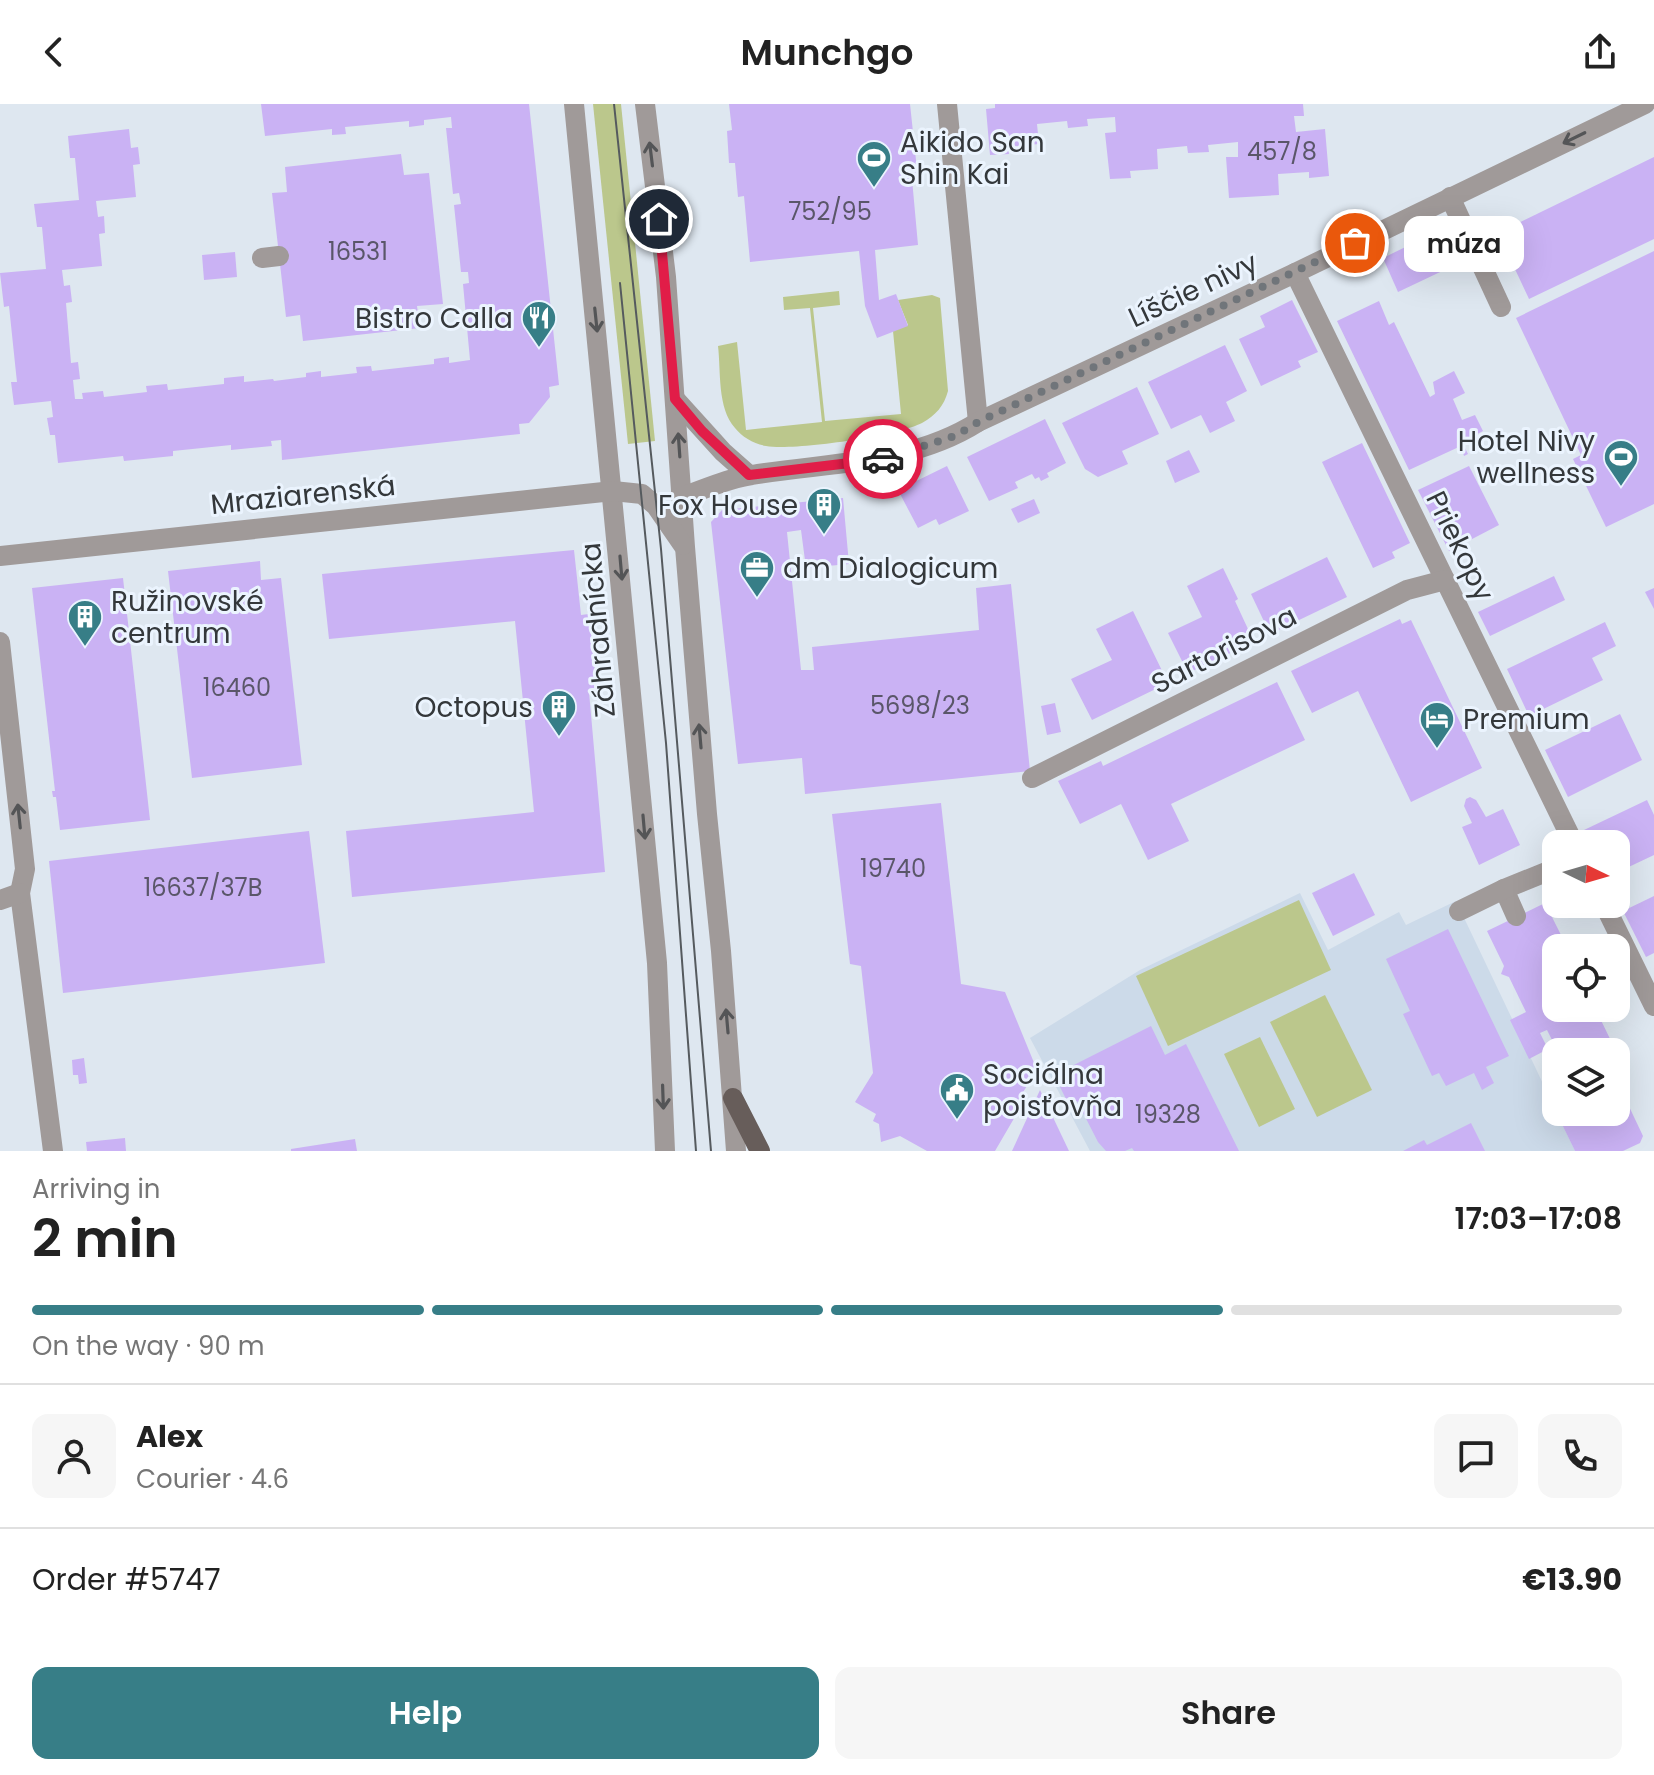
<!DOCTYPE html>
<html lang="en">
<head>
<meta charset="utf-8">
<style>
	:root { --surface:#fff; --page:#f6f6f6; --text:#222; --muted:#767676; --line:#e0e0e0; --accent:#377e87 }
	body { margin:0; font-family:Poppins,sans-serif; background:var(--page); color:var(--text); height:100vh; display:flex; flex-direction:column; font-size:30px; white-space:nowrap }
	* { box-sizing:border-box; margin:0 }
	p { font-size:26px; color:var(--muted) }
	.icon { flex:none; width:44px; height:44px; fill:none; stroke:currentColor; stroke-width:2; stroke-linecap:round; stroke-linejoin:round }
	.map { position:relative; height:1047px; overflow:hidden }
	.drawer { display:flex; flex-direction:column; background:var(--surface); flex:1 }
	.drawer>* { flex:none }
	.needle { width:52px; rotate:95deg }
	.fabs { position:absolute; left:1542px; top:726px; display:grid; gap:16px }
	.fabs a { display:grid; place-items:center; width:88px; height:88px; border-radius:16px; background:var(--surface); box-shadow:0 8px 32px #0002; font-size:40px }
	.pin { position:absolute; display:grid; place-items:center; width:68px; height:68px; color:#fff; margin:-34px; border:4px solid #fff; border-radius:50%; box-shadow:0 2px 8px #0007 }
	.courier { position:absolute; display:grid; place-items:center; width:80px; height:80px; margin:-40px; border:6px solid #e11d48; border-radius:50%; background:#fff; color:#222; box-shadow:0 2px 10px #0007 }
	.bubble { position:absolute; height:56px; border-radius:16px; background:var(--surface); box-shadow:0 8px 32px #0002; font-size:26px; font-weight:600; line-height:56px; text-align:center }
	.head em { font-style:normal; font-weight:600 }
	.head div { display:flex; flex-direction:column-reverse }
	.head { display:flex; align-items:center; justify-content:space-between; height:136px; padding:0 32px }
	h1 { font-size:52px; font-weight:600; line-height:60px }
	.bar { display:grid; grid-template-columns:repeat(4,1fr); gap:12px 8px; align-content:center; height:96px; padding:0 32px }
	.bar i { height:10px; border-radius:6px; background:var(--line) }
	.bar .selected { background:var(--accent) }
	.bar p { grid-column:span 4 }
	.line { display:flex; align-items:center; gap:20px; padding:0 32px; border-top:2px solid var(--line) }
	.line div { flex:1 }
	.round { display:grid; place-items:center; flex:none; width:84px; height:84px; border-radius:16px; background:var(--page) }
	.action { display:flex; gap:16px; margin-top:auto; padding:16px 32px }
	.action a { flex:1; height:92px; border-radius:16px; background:var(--accent); color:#fff; font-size:32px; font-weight:600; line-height:92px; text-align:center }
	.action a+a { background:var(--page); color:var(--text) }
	header { display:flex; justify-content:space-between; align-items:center; height:104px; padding:0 32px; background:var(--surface); font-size:36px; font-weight:600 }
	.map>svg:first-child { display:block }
	.built { fill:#ccdae9 }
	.green { fill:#bbc78c }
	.building { fill:#cab2f4 }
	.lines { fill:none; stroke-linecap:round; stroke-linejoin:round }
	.minor { stroke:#a09a99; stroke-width:20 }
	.major { stroke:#675d5a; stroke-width:20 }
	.tram { stroke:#555a5e; stroke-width:2 }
	.oneway { stroke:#545557 }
	.done { stroke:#70757a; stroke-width:8; stroke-dasharray:0 14.4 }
	.route { stroke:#e11d48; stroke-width:10 }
	.labels { text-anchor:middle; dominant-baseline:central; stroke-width:6; stroke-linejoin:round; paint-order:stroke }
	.number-label { font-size:24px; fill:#5a5669 }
	.poi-label { font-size:28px; fill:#34383b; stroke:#ebf4fe; text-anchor:start }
	.street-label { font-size:28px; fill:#34383b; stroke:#ebf4fe }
</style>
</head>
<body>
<header><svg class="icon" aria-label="back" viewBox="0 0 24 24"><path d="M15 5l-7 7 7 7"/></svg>Munchgo<svg class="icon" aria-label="share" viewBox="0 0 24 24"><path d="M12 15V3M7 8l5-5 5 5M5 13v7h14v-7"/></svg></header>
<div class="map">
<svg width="1654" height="1047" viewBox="0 0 1654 1047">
	<rect width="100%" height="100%" fill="#dee7f0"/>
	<polygon class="built" points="1300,789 1328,846 1399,808 1406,821 1456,797 1575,1047 1090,1047 1030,934 1140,866"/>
	<g class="green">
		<polygon points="593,0 621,0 655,337 628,340"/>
		<path d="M839 187 840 201 813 204 825 317 901 310 893 227 908 221 898 196 932 191 940 194 948 287C944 302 936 311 922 319 897 332 794 347 766 342 754 340 742 333 735 324 717 304 721 267 718 242L737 238 746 326 822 318 810 204 784 206 783 193Z"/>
		<polygon points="1299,796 1331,866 1168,942 1136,872"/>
		<polygon points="1325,891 1372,986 1317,1013 1270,918"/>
		<polygon points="1260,933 1295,1005 1259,1023 1224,950"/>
	</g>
	<g class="building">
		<polygon points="261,0 529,0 559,281 549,283 550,293 529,319 519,320 520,330 282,356 281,336 271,337 272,342 231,346 231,341 173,347 173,352 124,357 123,352 58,359 55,331 50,331 47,314 53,313 51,297 14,301 11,278 17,278 16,269 9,202 4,203 0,169 46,165 42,123 37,123 34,100 79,96 75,54 70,54 68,32 129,25 131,44 138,43 140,60 133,61 136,93 96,97 98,113 104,112 105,129 99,130 102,162 62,166 64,182 70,181 72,198 66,199 71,259 78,258 80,275 73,276 75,295 83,295 82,289 103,287 104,293 147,288 146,282 167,280 168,286 224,280 224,274 244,272 244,278 273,275 274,277 306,273 306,269 321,267 321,273 357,269 356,263 371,262 372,267 434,260 434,255 441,254 449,253 449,259 470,256 463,180 469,179 468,168 461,168 454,101 461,100 459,89 453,90 446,24 452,24 451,13 424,16 424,21 409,23 409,17 345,23 346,30 332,31 332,25 265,32"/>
		<polygon points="729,0 910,0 918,75 912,75 918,141 875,146 879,196 896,190 908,222 877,234 865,202 859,147 750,158 744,92 738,93 735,59 729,59 727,27 732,26"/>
		<polygon points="995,0 1303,0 1304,12 1294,12 1296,28 1325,25 1329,72 1309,74 1309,68 1278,70 1279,91 1229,94 1226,53 1238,53 1238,38 1208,41 1209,48 1188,49 1187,42 1157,45 1158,65 1130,67 1131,74 1110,75 1105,29 1116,28 1115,13 1087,15 1088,22 1068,24 1067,17 1037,20 1039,40 1008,43 1009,50 990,51 986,5 995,4"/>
		<polygon points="401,50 404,71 429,69 443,200 417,202 420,224 303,237 300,211 286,213 272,89 287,88 285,63"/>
		<polygon points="1654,53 1654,135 1529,195 1498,129"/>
		<polygon points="1438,127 1455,161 1398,188 1383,154"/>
		<polygon points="1654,147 1654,400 1606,423 1573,355 1581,351 1516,214"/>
		<polygon points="235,148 237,173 204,176 202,151"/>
		<polygon points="1292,196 1318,248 1298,257 1301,263 1261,282 1239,235 1265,223 1260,212"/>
		<polygon points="1379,197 1389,221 1394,218 1430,293 1435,290 1433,278 1454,267 1465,289 1453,295 1462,316 1475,311 1483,327 1462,338 1468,350 1464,352 1461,342 1409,366 1337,217"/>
		<polygon points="1225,241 1247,287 1226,298 1235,317 1210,329 1201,311 1171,325 1148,278"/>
		<polygon points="1137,283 1159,330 1122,347 1128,360 1098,373 1085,365 1062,319"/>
		<polygon points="1045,315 1066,359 1047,369 1049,373 1041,377 1039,373 1035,375 1032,370 1015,378 1018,384 989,397 967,353"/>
		<polygon points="1362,339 1410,439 1392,448 1395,454 1373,464 1322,358"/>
		<polygon points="1189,346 1200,368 1175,379 1166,357"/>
		<polygon points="947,362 969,407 939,421 936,415 918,424 898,386"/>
		<polygon points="1469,362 1499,421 1449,447 1418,386"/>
		<polygon points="843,394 849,460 806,464 801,426 787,428 801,566 814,566 812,543 979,526 976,484 1011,480 1030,667 805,690 802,654 738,660 711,418 722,406"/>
		<polygon points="1034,395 1040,409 1018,419 1011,405"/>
		<polygon points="574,446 581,511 589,510 597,587 589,588 605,768 352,793 346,727 534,708 515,517 329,535 322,470"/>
		<polygon points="1327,453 1347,493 1270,530 1251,490"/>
		<polygon points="260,457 261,476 281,474 302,661 192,674 168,467"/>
		<polygon points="1223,464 1238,495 1235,497 1254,538 1188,569 1168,529 1202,513 1187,482"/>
		<polygon points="1554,472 1565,496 1490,532 1478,508"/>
		<polygon points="123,474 150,716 60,726 56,693 53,693 52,687 55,687 32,484"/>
		<polygon points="1654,484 1654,505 1645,488"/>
		<polygon points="1133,507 1168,579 1092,616 1071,575 1112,556 1096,525"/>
		<polygon points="1400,515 1402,520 1411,516 1482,664 1411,698 1358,587 1312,609 1291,567"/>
		<polygon points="1605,518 1616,542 1592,554 1603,576 1529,612 1507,565"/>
		<polygon points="1277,578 1305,636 1171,700 1189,737 1148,756 1121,700 1080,720 1058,677 1101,657 1103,662"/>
		<polygon points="1055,599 1061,628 1047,631 1041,602"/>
		<polygon points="1620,610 1642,656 1568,693 1545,646"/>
		<polygon points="1470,693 1476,696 1486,713 1503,705 1520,741 1479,761 1462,723 1472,719 1464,702 1466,695"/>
		<polygon points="1647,696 1654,711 1654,751 1616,769 1616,740 1591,740 1584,726"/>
		<polygon points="941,699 961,880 1005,888 1037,966 1013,1004 1012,1009 1016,1011 995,1047 927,1047 900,1032 881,1038 879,1020 873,1017 876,1010 855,998 873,969 861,862 850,860 832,710"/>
		<polygon points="309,727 325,859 63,889 49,757"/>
		<polygon points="1354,769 1375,811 1333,832 1312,789"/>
		<polygon points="1654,792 1654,849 1646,853 1623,807"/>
		<polygon points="1545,799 1562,833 1567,832 1571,836 1568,844 1556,844 1556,904 1595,904 1614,943 1604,948 1558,948 1547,926 1540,929 1548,945 1529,955 1510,916 1526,908 1509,873 1501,870 1504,862 1487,827"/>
		<polygon points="1448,825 1509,952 1486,963 1494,979 1482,986 1474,969 1446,982 1439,969 1432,972 1403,910 1410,907 1386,855"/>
		<polygon points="1151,922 1165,951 1186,940 1239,1047 1134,1047 1132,1044 1125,1047 1106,1047 1098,1038 1077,997 1069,1001 1054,971"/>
		<polygon points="84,954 87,979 79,980 78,971 73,971 72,956"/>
		<polygon points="1616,975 1643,1032 1640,1039 1623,1047 1575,1047 1558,1012 1559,1008 1616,1008"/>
		<polygon points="1040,986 1069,1047 1012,1047"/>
		<polygon points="1471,1019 1485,1047 1403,1047 1424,1036 1427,1041"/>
		<polygon points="125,1034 126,1047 87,1047 86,1038"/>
		<polygon points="355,1035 357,1047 291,1047 291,1045"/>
	</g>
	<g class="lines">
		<g class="minor">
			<polyline points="574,0 657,859 665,1047"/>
			<polyline points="645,0 666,173 685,443 707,710 721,847 736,1047"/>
			<polyline points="947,0 978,318"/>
			<polyline points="1450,93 1501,203"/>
			<polyline points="262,154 279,152"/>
			<polyline points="1295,169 1574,740"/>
			<polyline points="675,295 723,348 749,371"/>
			<path d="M682 393C705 385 729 374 752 371 829 358 910 361 978 318L1295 169 1645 0"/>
			<polyline points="0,452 613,387 642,390 656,402 683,441"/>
			<polyline points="0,538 25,765 20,789 53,1047"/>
			<polyline points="1032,674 1407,486 1445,476"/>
			<polyline points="1504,785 1516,812"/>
			<polyline points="0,796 20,789"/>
			<polyline points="1604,800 1654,902"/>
			<polyline points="1459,807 1504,785 1556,764"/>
		</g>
		<polyline class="major" points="733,994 760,1047"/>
		<g class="tram">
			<polyline points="614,0 661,445 711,1047"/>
			<polyline points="620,179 666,639 696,1047"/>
		</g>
	</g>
	<defs><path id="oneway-shaft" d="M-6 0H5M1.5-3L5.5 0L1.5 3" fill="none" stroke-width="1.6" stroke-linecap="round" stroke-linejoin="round" transform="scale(2)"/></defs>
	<g class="oneway">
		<use href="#oneway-shaft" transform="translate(1574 34) rotate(154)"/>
		<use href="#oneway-shaft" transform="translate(651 50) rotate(-97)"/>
		<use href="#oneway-shaft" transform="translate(596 216) rotate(84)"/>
		<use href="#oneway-shaft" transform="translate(679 341) rotate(-94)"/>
		<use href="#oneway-shaft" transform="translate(621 464) rotate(85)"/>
		<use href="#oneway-shaft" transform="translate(700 632) rotate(-95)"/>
		<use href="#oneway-shaft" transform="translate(19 712) rotate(-96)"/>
		<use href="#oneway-shaft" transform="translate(644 723) rotate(85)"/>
		<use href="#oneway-shaft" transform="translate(727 917) rotate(-95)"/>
		<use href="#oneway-shaft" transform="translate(663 993) rotate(88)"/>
	</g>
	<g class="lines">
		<polyline class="done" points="883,355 955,332 978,318 1355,139"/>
		<polyline class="route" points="659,115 675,295 702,327 749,371 883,355"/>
	</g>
	<defs>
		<symbol id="stadium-pin" viewBox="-11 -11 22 30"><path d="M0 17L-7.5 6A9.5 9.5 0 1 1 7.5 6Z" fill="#377e87" stroke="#ebf4fe"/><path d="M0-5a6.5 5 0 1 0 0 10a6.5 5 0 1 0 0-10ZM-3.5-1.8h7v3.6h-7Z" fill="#fff"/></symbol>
		<symbol id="restaurant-pin" viewBox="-11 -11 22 30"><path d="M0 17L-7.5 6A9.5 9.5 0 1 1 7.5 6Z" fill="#377e87" stroke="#ebf4fe"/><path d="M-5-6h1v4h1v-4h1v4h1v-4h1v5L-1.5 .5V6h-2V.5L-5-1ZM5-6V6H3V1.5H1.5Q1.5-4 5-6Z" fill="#fff"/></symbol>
		<symbol id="building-pin" viewBox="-11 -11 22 30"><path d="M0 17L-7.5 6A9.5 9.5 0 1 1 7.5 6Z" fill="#377e87" stroke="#ebf4fe"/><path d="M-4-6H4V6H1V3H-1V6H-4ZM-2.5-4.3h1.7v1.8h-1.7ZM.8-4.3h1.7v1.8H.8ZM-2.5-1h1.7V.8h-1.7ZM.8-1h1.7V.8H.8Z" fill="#fff"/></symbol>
		<symbol id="office-pin" viewBox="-11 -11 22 30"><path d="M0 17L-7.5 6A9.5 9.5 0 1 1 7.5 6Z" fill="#377e87" stroke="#ebf4fe"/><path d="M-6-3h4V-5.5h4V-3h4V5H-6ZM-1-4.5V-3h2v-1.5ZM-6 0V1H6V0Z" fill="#fff"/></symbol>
		<symbol id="hotel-pin" viewBox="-11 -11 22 30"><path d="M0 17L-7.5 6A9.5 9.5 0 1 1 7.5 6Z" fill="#377e87" stroke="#ebf4fe"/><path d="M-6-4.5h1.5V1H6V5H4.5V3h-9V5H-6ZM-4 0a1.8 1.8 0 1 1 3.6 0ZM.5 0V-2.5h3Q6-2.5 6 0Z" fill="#fff"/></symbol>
		<symbol id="civic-pin" viewBox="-11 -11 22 30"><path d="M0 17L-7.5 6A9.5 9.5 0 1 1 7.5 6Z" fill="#377e87" stroke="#ebf4fe"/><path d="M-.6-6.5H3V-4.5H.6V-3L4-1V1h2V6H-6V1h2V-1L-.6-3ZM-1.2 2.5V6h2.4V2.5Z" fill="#fff"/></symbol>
	</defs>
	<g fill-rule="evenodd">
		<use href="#stadium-pin" x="854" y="34" width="40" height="54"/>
		<use href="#restaurant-pin" x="519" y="194" width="40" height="54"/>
		<use href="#stadium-pin" x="1601" y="333" width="40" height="54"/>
		<use href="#building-pin" x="804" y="381" width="40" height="54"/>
		<use href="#office-pin" x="737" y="444" width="40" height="54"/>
		<use href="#building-pin" x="65" y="493" width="40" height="54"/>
		<use href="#building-pin" x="539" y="583" width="40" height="54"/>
		<use href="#hotel-pin" x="1417" y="595" width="40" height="54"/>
		<use href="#civic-pin" x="937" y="966" width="40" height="54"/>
	</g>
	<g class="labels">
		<g class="number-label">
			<text x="1282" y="47">457/8</text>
			<text x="830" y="107">752/95</text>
			<text x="358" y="147">16531</text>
			<text x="237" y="583">16460</text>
			<text x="920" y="601">5698/23</text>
			<text x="893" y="764">19740</text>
			<text x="203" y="783">16637/37B</text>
			<text x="1168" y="1010">19328</text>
		</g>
		<g class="poi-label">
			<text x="900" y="38">Aikido San<tspan x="900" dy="32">Shin Kai</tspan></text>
			<text x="513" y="214" text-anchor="end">Bistro Calla</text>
			<text x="1595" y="337" text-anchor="end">Hotel Nivy<tspan x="1595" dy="32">wellness</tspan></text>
			<text x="798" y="401" text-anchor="end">Fox House</text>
			<text x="783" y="464">dm Dialogicum</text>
			<text x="111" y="497">Ružinovské<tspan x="111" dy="32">centrum</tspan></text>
			<text x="533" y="603" text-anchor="end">Octopus</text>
			<text x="1463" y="615">Premium</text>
			<text x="983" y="970">Sociálna<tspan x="983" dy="32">poisťovňa</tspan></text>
		</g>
		<g class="street-label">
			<text transform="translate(1193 186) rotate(-25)">Líščie nivy</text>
			<text transform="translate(303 391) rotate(-6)">Mraziarenská</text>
			<text transform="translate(1460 442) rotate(64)">Priekopy</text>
			<text transform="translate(598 526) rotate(-95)">Záhradnícka</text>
			<text transform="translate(1224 546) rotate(-27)">Sartorisova</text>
		</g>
	</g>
</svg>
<div class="fabs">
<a><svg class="needle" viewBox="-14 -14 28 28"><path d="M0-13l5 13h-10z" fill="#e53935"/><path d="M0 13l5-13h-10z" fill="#767676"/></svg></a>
<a><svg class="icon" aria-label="locate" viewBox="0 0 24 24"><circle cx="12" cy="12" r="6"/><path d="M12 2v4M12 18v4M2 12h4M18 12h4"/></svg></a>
<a><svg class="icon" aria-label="layers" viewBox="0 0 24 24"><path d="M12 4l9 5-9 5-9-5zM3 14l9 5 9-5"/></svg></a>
</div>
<div class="pin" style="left:1355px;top:139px;background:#ea580c"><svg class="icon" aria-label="bag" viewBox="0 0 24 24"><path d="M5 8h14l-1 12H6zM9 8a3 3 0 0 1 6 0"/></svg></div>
<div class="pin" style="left:659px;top:115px;background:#1f2937"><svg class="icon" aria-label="home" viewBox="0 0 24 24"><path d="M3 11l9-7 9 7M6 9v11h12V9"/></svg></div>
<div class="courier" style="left:883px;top:355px"><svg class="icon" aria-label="car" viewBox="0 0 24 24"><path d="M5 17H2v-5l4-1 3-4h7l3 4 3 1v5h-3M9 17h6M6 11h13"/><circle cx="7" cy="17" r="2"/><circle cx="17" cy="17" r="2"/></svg></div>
<div class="bubble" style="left:1404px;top:112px;width:120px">múza</div>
</div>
<section class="drawer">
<div class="head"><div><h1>2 min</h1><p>Arriving in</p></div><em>17:03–17:08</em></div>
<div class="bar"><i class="selected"></i><i class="selected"></i><i class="selected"></i><i></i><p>On the way · 90 m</p></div>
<div class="line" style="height:144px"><a class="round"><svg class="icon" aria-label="person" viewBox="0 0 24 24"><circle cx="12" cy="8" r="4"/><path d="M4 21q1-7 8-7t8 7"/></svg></a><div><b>Alex</b><p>Courier · 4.6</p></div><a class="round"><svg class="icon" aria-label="chat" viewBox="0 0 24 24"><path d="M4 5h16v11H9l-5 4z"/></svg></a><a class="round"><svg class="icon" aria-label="phone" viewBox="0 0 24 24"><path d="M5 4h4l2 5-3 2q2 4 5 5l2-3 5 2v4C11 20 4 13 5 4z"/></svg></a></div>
<div class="line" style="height:104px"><div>Order #5747</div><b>€13.90</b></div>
<div class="action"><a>Help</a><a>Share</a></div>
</section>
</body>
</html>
